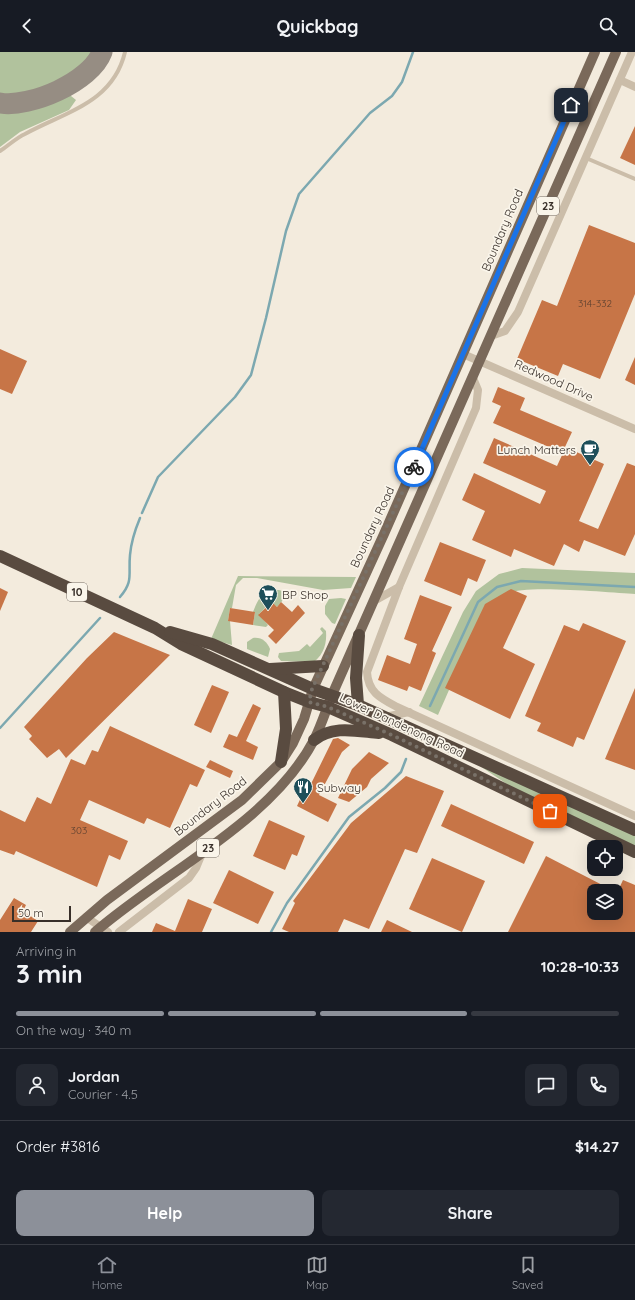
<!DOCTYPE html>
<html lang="en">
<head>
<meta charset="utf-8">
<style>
	:root { --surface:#171b24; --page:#242831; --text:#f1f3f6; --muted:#9ea1a6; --line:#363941; --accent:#8c9099 }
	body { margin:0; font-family:Quicksand,sans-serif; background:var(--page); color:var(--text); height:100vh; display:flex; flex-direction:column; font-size:15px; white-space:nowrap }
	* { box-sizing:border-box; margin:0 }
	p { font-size:13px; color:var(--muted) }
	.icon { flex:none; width:22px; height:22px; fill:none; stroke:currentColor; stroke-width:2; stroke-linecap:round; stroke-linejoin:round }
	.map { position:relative; height:880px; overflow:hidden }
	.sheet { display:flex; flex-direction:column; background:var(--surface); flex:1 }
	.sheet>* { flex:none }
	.fabs { position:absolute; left:587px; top:788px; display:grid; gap:8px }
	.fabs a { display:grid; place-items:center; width:36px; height:36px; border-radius:8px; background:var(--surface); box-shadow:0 4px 16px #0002; font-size:20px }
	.scale { position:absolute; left:12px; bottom:10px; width:59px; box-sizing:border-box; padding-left:4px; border:2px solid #382f29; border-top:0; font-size:11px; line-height:14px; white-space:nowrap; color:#382f29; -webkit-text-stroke:3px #faf5ea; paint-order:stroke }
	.pin { position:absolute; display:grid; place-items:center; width:34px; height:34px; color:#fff; margin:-17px; border-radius:8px; box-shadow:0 2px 6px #0006 }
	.courier { position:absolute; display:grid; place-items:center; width:40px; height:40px; margin:-20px; border:3px solid #1a73e8; border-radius:50%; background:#fff; color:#222; box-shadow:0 1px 5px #0007 }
	.head em { font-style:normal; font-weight:700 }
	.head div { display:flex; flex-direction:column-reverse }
	.head { display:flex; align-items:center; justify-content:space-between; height:68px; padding:0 16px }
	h1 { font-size:26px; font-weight:700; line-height:30px }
	.bar { display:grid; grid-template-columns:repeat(4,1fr); gap:6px 4px; align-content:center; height:48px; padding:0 16px }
	.bar i { height:5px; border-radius:3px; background:var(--line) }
	.bar .on { background:var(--accent) }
	.bar p { grid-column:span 4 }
	.line { display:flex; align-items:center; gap:10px; padding:0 16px; border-top:1px solid var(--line) }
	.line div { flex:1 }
	.round { display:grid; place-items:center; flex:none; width:42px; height:42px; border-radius:8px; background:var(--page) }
	.button { display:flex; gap:8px; margin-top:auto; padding:8px 16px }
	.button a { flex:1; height:46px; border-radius:8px; background:var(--accent); color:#fff; font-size:16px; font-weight:700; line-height:46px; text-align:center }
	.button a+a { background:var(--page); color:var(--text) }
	header { display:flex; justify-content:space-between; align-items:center; height:52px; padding:0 16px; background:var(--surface); font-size:18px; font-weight:700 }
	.tab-bar { display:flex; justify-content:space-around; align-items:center; height:56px; border-top:1px solid var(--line); background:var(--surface); font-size:11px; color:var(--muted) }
	.tab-bar a { display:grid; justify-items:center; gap:2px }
	.tab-bar .on { color:var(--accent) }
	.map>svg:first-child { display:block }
	.green { fill:#b1c29d }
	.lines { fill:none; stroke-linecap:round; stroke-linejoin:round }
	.stream { stroke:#7ca8b0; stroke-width:2.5 }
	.taxiway { stroke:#968d83; stroke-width:21 }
	.building { fill:#c77547 }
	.lane { stroke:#cbbda9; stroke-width:4 }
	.street { stroke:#cbbda9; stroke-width:8 }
	.primary { stroke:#7a695a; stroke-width:10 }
	.highway { stroke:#594b40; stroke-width:12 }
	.done { stroke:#797168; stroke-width:4; stroke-dasharray:0 7.2 }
	.route { stroke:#1a73e8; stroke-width:5 }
	.labels { text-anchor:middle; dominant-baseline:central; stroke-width:3.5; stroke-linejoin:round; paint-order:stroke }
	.number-label { font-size:10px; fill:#5c4030 }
	.shield { fill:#faf5ea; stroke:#726a63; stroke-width:1 }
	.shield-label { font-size:11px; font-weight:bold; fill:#382f29 }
	.street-label { font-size:12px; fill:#382f29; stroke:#faf5ea }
	.poi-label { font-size:12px; fill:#382f29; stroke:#faf5ea; text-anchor:start }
</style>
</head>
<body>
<header><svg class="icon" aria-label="back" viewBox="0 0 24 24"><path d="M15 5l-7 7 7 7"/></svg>Quickbag<svg class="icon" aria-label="search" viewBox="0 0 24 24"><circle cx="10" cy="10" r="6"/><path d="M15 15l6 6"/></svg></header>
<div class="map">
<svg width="635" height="880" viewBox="0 0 635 880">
	<rect width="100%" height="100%" fill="#f3ebdd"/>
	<g class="green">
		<path d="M0 0H96C81 27 30 49 0 44Z"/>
		<polygon points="66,40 76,48 69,58 20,80 0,95 0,57 24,56"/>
		<path d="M522 516 635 521V542C613 541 521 532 507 542 478 563 454 629 438 663L419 654 463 560 476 539 499 522Z"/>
		<polygon points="238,524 356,525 351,536 323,538 257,526 243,526 236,533 232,556 230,556 228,569 230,569 232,593 211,587"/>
		<path d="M270 538H279L289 541 277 555 271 550 259 562 268 573 266 575 253 573 255 560H253C257 550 260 542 270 538Z"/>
		<polygon points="341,546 346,547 335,572 332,571 325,562 325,554 329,547"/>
		<path d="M322 575 326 579C327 591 324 602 314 610L281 609 278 605 279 601 299 599 307 592 310 595 323 581 320 577Z"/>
		<path d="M253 586C262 585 267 590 270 597L268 605 247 597V590Z"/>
		<polygon points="480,714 635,781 635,794 514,737"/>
	</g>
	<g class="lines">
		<g class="stream">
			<polyline points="142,461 158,425 235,345 251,323 266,266 286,179 299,142 370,61 392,44 402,30 413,0"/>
			<path d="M120 545C134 529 128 522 130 503 131 491 135 478 140 466"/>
			<polyline points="430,654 478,550 497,535 521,529 635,535"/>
			<polyline points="0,676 100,566"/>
			<polyline points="271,880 287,851 349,765 385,736 401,720 406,707"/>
		</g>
		<path class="taxiway" d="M0 51C30 56 91 30 102 0"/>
	</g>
	<g class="building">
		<polygon points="635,74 635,113 620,106"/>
		<polygon points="589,173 635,191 635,242 600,327 563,312 558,324 517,307 542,248 557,254"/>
		<polygon points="0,297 27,309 12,342 0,337"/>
		<polygon points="635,305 635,333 625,328"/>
		<polygon points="498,335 525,346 520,358 572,380 565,395 604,412 579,469 598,477 627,411 635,414 635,482 625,504 584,488 579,500 564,492 554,514 514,497 511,505 472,488 485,459 462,448 474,421 540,452 546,439 483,411 494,386 557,414 563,401 493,371 501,354 492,350"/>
		<polygon points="440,490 486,508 477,530 468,526 461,544 424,529"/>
		<polygon points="0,536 8,540 0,559"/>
		<polygon points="511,537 527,544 503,596 535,612 510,667 445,636 485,552"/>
		<polygon points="420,543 452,555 432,599 436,601 421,639 409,634 407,639 378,628 387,603 410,612 417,592 404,587"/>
		<polygon points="272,550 277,555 281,550 292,560 298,553 305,561 276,592 268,584 274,578 258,563"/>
		<polygon points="230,556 255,560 253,573 228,569"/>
		<polygon points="583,571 626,589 584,688 577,685 573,695 537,679 541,671 525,664 564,573 579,579"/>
		<polygon points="114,580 170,603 66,706 59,697 47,706 29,687 32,684 24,675 87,606"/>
		<polygon points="212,633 229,640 211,681 194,673"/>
		<polygon points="635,636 635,718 605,707"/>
		<polygon points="253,652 261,656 246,689 258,695 253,708 223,695 229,682 237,685"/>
		<polygon points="110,674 205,718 197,735 190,732 170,776 147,766 144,772 89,748 80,768 128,789 120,808 109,803 97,835 16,799 14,803 0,798 0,758 25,770 37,745 51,752 71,707 85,713 92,698 98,700"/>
		<polygon points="338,686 350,693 342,700 319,743 337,752 328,770 297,754 305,737 308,738 333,687"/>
		<polygon points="369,700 389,711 371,727 367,735 349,750 338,746 352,717"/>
		<polygon points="210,708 233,719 230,726 206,715"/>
		<polygon points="406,724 444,739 417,801 405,797 369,877 344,867 338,880 289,880 282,877 295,851 293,849 351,771"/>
		<polygon points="451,752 534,790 524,812 441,774"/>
		<polygon points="269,768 305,784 297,804 292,802 285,818 253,804"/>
		<polygon points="546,804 614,839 594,839 594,861 616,861 616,843 623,828 635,833 635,880 508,880"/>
		<polygon points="432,806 485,829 462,880 409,857"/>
		<polygon points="229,818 274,840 258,872 213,851"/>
		<polygon points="14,846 26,853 23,859 38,869 31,880 0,880 0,868"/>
		<polygon points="188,847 212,857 202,880 152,880 156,871 175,879"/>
		<polygon points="387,868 412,880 381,880"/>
	</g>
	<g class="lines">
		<g class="lane">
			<path d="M0 99C8 94 16 86 25 82 65 60 113 51 125 0"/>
			<polyline points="586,106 635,127"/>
		</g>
		<g class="street">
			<polyline points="620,28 635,35"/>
			<polyline points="491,284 505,279 518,260 632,0"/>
			<polyline points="463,302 635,377"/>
			<path d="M473 326 478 338 476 356 399 535 367 620C368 640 380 646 397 655L635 764"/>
			<polyline points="374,549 399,535"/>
			<polyline points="385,665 409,660"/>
			<polyline points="86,865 108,880"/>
			<polyline points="119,880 189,826 196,816 203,799"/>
		</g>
		<g class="primary">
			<polyline points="70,880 107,848 242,748 281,710 293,691 304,667 313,637 384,482 595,0"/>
			<path d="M95 880C164 820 271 770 314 688 321 674 326 658 332 643L616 0"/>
		</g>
		<g class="highway">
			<polyline points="0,504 155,576 181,592 284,640 309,650 328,655 392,683 635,800"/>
			<polyline points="170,580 212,592 313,637 358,653 635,778"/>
			<polyline points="270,617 323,614"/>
			<polyline points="358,653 356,626 359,583"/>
			<path d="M314 688C333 673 356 679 379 681"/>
			<polyline points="281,710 286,677 284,640"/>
		</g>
	</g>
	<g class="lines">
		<polyline class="done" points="414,415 312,637 309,650 328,655 392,683 550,759"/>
		<polyline class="route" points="414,415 571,53"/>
	</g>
	<defs>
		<symbol id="cafe-pin" viewBox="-11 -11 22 30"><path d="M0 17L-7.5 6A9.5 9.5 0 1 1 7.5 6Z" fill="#1e4f5a" stroke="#faf5ea"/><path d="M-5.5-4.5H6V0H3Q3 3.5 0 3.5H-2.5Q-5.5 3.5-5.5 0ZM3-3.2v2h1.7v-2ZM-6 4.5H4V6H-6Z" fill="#fff"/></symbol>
		<symbol id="supermarket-pin" viewBox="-11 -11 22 30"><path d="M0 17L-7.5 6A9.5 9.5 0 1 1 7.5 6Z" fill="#1e4f5a" stroke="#faf5ea"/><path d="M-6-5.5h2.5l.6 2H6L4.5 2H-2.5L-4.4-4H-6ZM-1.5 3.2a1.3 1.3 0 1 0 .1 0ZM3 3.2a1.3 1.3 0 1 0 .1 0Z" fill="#fff"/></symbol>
		<symbol id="restaurant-pin" viewBox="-11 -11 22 30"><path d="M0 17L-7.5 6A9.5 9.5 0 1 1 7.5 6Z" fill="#1e4f5a" stroke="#faf5ea"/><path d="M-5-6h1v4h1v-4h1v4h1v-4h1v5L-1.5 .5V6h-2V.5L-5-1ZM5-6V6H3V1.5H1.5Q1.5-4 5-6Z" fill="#fff"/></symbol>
	</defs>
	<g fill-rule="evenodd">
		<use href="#cafe-pin" x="579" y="386" width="22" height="30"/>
		<use href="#supermarket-pin" x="257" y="531" width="22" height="30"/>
		<use href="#restaurant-pin" x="292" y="724" width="22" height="30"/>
	</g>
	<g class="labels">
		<g class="number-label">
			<text x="595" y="251">314-332</text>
			<text x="79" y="778">303</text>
		</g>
		<g class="shield">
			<rect x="537" y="145" width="22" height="18" rx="3"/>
			<rect x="67" y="531" width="20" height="18" rx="3"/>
			<rect x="197" y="787" width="22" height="18" rx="3"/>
		</g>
		<g class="shield-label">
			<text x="548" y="154">23</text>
			<text x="77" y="540">10</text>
			<text x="208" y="796">23</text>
		</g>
		<g class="street-label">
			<text transform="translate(502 178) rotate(-67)">Boundary Road</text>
			<text transform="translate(554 328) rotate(24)">Redwood Drive</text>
			<text transform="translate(372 475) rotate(-65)">Boundary Road</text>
			<text transform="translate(402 673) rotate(25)">Lower Dandenong Road</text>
			<text transform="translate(210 754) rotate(-38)">Boundary Road</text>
		</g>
		<g class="poi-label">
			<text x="576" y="397" text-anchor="end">Lunch Matters</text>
			<text x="282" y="542">BP Shop</text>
			<text x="317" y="735">Subway</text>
		</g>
	</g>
</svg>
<div class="fabs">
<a><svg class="icon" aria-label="locate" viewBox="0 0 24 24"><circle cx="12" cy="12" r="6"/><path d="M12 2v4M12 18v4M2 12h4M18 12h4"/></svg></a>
<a><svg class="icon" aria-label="layers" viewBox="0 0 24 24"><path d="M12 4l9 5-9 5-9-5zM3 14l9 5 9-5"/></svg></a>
</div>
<div class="scale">50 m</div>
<div class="pin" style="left:550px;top:759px;background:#ea580c"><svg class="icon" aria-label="bag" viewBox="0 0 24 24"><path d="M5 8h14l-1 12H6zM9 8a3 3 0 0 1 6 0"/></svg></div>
<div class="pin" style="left:571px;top:53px;background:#1f2937"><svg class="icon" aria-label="home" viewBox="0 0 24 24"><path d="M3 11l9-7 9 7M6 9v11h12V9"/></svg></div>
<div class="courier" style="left:414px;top:415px"><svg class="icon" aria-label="bike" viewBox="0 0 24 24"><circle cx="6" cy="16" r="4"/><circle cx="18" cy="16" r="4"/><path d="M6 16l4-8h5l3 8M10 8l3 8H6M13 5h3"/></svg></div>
</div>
<section class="sheet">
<div class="head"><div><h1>3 min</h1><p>Arriving in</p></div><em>10:28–10:33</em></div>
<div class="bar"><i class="on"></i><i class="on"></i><i class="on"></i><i></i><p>On the way · 340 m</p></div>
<div class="line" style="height:72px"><a class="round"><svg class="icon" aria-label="person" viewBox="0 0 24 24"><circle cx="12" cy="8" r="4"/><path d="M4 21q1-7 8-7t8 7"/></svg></a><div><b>Jordan</b><p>Courier · 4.5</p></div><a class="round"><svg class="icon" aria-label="chat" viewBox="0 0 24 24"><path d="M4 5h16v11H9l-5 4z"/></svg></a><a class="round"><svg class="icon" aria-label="phone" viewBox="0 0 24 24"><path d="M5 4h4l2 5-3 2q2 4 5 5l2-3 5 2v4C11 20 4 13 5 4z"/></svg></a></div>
<div class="line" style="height:52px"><div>Order #3816</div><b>$14.27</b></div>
<div class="button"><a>Help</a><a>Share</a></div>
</section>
<nav class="tab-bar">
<a class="on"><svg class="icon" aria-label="home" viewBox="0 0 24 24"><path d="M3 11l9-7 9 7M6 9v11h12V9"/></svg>Home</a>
<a><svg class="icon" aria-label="map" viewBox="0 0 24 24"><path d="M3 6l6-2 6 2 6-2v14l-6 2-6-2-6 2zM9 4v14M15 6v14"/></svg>Map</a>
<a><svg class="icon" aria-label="saved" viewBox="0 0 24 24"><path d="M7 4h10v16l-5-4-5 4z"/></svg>Saved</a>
</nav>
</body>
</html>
